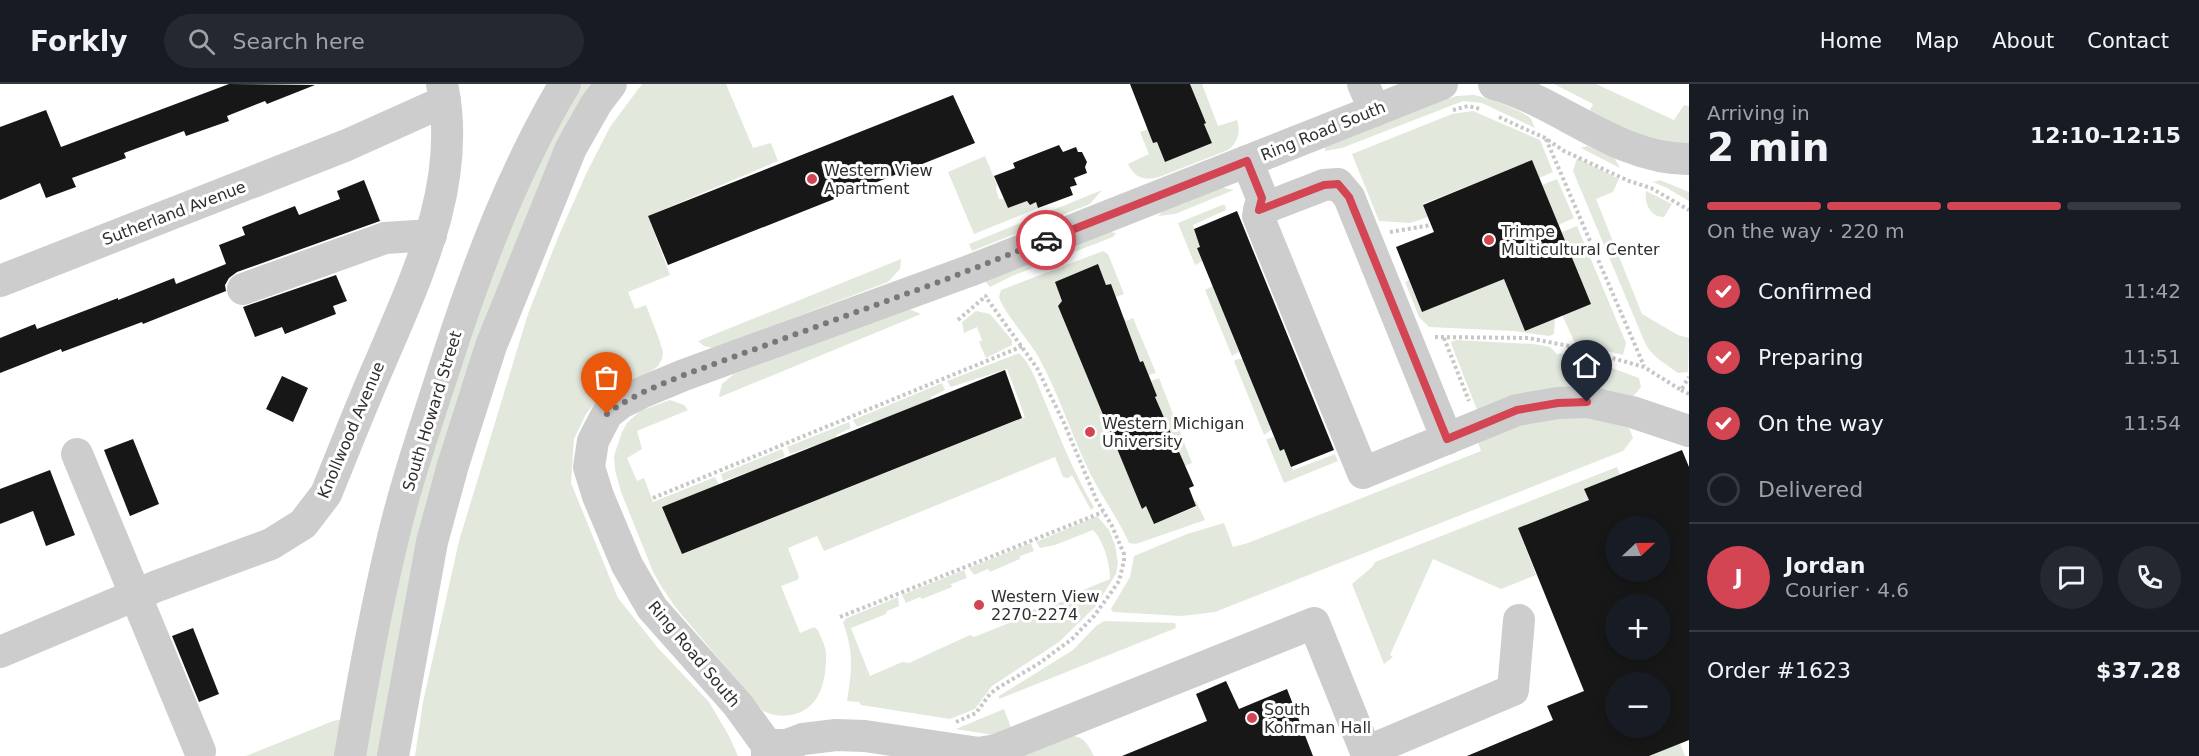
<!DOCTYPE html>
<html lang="en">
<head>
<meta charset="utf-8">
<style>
	:root { --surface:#171b24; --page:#242831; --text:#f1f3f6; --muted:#9ea1a6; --line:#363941; --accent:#d44553 }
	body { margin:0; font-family:"DejaVu Sans",sans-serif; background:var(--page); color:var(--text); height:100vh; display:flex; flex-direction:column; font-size:22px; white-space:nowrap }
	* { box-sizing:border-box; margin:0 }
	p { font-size:20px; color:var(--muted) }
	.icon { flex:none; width:33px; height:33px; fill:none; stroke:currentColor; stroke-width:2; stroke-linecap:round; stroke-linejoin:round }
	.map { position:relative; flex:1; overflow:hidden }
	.panel { display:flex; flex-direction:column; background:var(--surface); width:510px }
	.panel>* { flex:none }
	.needle { width:39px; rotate:68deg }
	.fabs { position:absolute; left:1605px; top:432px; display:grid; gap:12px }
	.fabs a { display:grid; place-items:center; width:66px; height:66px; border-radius:50%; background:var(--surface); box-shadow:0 3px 9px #0003; font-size:30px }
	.pin { position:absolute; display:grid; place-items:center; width:51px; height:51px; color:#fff; margin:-62px -26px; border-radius:50% 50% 50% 0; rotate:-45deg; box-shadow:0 0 6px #0007 }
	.pin .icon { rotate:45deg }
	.courier { position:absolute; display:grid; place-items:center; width:60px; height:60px; margin:-30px; border:4px solid #d44553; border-radius:50%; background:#fff; color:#222; box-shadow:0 2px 8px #0007 }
	.headline em { font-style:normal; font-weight:800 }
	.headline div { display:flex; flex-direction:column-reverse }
	.headline { display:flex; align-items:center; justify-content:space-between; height:102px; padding:0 18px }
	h1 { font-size:39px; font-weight:800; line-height:45px }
	.bar { display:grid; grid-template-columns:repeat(4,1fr); gap:9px 6px; align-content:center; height:72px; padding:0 18px }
	.bar i { height:8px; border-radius:4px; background:var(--line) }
	.bar .on { background:var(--accent) }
	.bar p { grid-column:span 4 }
	.line { display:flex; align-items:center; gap:15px; padding:0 18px; border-top:2px solid var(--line) }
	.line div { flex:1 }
	.round { display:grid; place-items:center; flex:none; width:63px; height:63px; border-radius:32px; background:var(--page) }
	ol { padding:0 18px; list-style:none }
	li { display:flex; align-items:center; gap:18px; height:66px }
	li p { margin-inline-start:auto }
	li .icon { padding:6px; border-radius:50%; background:var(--accent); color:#fff; stroke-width:4 }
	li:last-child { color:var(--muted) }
	li i { width:33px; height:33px; border:3px solid var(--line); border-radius:50% }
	header { display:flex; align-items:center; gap:36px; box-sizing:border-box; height:84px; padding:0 30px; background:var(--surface); border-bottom:2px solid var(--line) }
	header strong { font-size:28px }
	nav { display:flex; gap:33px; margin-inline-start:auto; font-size:21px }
	.search { width:420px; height:54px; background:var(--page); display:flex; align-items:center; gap:15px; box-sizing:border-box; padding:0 21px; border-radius:33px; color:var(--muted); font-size:22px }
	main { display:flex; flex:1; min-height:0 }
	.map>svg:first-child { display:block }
	.green { fill:#e3e8dd }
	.building { fill:#171717; fill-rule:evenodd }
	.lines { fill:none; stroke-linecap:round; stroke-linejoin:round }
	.path { stroke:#c7c7c7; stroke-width:4; stroke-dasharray:3 3; stroke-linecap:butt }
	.minor { stroke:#cdcdcd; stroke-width:32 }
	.done { stroke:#787878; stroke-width:6; stroke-dasharray:0 10.8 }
	.route { stroke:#d44553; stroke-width:8 }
	.poi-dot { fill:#d44553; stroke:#fff; stroke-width:2 }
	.labels { text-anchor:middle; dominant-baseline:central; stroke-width:6; stroke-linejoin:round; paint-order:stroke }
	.street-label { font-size:16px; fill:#303030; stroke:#fff }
	.poi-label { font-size:16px; fill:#303030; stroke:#fff; text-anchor:start }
</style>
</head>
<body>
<header>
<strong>Forkly</strong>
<div class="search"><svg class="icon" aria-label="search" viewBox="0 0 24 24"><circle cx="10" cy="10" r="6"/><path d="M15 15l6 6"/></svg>Search here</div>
<nav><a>Home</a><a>Map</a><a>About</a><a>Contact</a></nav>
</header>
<main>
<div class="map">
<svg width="1689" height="672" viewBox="0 0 1689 672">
	<rect width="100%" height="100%" fill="#fff"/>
	<g class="green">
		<polygon points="577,0 591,0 570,37 379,672 365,672 374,618 406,464 437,352 494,183 542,67"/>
		<polygon points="642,0 726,0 753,64 771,59 778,77 648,132 670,191 628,208 635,225 646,221 659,255 663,268 662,275 658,282 650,288 600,313 586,330 574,355 571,399 618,514 658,564 709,618 729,652 738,672 415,672 423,618 459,457 528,230 559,151 587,88 610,43"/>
		<path d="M1190 0H1202L1218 42 1237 36C1241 48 1238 58 1228 66L1159 93C1145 97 1134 94 1128 80L1149 70 1140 48 1148 45 1153 59 1157 58 1165 78 1212 59 1204 40 1206 38Z"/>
		<polygon points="1554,0 1596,0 1674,36 1684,21 1689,22 1689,63 1660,61 1589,28 1593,20"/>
		<path d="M1474 11C1485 13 1525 27 1531 35 1533 38 1533 41 1535 44L1482 19 1463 17 1342 64 1325 67V63L1456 12Z"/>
		<polygon points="1473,27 1540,56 1553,88 1539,94 1532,76 1423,120 1428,133 1410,139 1379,137 1352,70 1452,30"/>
		<polygon points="1587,62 1614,73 1620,84 1581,64"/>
		<polygon points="985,72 997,101 996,105 999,115 1004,115 1008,124 1027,117 1030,120 1036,118 1038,124 974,150 948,88"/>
		<path d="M1577 74 1619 95 1613 108 1596 115 1642 230 1678 251 1689 254 1688 288 1678 289C1665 279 1653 274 1645 259L1573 87Z"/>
		<polygon points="1557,95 1574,134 1558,141 1542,101"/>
		<polygon points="1660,96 1689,108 1689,117 1667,104 1653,98"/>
		<polygon points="1220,103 1234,106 1175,130 1158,132 1165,124"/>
		<polygon points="1102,106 1090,120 972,167 969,160"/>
		<path d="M1646 107 1672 120 1664 133C1650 133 1644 119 1646 107Z"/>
		<polygon points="1222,121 1225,121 1226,126 1193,141 1200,163 1197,164 1203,177 1195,181 1178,139"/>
		<polygon points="1577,142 1626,259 1623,271 1575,259 1562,231 1590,220 1562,148"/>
		<polygon points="1110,148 1116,149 1113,153 1012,192 990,203 984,196"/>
		<path d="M1103 167 1108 170 1124 210 1116 213 1111 200 1106 201 1098 181 1058 222 1142 424 1146 422 1154 440 1196 423 1194 417H1196L1205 436 1136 460 1129 459C1118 434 1101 412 1089 387 1071 350 1059 310 1039 274 1030 257 1003 228 999 213L1001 206Z"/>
		<polygon points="901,175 900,185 888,198 714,264 704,262 698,257"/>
		<polygon points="1504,195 1555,234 1554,250 1549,252 1514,247 1429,243 1419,233 1405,198 1409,196 1422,228"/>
		<polygon points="1213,202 1239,268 1232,272 1205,206"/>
		<polygon points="907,224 921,230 720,313 719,312 722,300 734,290"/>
		<polygon points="976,227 990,230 1012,256 1012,261 986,274 979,258 982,256 977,243 964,249 962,238"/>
		<polygon points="1125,234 1126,237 1133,234 1156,289 1149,291 1143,277 1140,278 1124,236"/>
		<polygon points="1456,256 1533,260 1550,263 1557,270 1571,269 1639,294 1641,303 1632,314 1479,331 1452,262 1451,258"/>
		<path d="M1019 269C1032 281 1038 302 1045 318 1060 353 1074 390 1094 423L1091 426 1072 391 1068 394 1063 393 1055 373 824 467 817 452 788 464 799 493 797 496 781 502 800 549 814 543 818 546C821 554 827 564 826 573 826 599 819 626 791 631 781 633 772 631 763 627L676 524 663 505 654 490 621 408 615 386 614 372 622 348 627 339 640 327 670 316 684 321 688 326 637 347 642 365 627 374 637 397 644 394 653 418 715 393 719 401 663 423 682 470 1025 333 1007 285 951 303 947 297Z"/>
		<polygon points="1238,275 1243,275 1271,346 1264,351 1234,277"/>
		<polygon points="1159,294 1192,379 1185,382 1155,313 1157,312 1151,297"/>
		<polygon points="942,299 945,306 931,313 931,316 873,339 871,337 857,343 853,336"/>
		<polygon points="1554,329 1624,339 1630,346 1633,354 1623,367 1215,528 1182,532 1113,528 1111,525 1130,493 1134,472 1187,450 1224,439 1233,463 1248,459 1481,367 1477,355"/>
		<polygon points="849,338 851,344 836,351 837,354 790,370 787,363"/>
		<polygon points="1274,353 1280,367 1284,365 1293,386 1335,370 1338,377 1284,399 1266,355"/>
		<polygon points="782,365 785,372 769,379 769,381 723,397 721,390"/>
		<polygon points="1617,383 1620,391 1585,405 1589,416 1518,444 1536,491 1501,505 1433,475 1390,571 1393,573 1384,580 1352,500 1372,483 1375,478"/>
		<path d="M1097 432 1109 446 1115 461 1118 479 1116 490 1095 523 1059 558 992 602 975 625 950 635 861 621 859 618 847 617C852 585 854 570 843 538L847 534 898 513 899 522 887 527 886 530 851 544 870 592 902 578 909 579 970 551 974 553 1009 539 1011 535 1039 523 1042 526 1073 513 1076 509 1110 495C1110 480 1104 457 1093 446L1055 461 1040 464 1036 458Z"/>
		<polygon points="1031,459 1034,467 1020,472 1020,475 990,488 988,485 974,491 969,484"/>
		<polygon points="964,486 967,494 951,500 952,503 922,515 920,513 906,519 902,511"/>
		<polygon points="1104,537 1175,539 1176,544 999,615 999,612 1073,566 1096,542"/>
		<polygon points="1004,625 1011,644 993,651 956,645"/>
		<polygon points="347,634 341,672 246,672 333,637"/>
		<path d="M1071 652C1084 652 1088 661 1094 672H1020Z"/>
		<polygon points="1680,659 1685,672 1649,672"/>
	</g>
	<g class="building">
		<polygon points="229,0 315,1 267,20 265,17 227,32 229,37 186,52 184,47 124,69 126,74 72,94 76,103 46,114 40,99 0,116 0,43 46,26 61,63"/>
		<polygon points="1130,0 1190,0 1206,39 1204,40 1212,59 1165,78 1157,58 1153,59"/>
		<polygon points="953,11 975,59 668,181 648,132"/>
		<polygon points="1059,61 1063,68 1076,63 1078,68 1082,68 1087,78 1085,83 1087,89 1074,94 1077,101 1070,103 1073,111 1038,124 1036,118 1030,121 1027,117 1008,124 994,92 1015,84 1013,79"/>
		<polygon points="1532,76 1591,220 1525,247 1504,195 1422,228 1396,163 1434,148 1423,121"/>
		<polygon points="364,96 380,137 237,188 229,194 225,201 226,207 143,240 142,238 62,268 61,265 0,289 0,254 35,240 37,245 118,214 118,216 174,194 176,200 226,180 219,161 245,151 242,143 295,122 299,131 340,115 337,107"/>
		<polygon points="1237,127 1334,366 1291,383 1284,365 1280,367 1197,164 1200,163 1194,145"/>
		<polygon points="1098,180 1106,201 1111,200 1140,278 1143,277 1157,312 1155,313 1194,402 1189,404 1196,422 1154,440 1146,422 1142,425 1058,222 1062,217 1055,198"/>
		<polygon points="336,191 347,217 333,222 336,230 285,250 282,243 255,253 243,223"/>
		<polygon points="1005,286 1022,334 682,470 662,423"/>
		<polygon points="282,292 308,304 293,338 266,325"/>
		<polygon points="133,355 159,420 130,432 104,366"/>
		<path d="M1682 366 1689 383V656L1649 672H1467L1553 636 1547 622 1584 607 1518 444 1589 416 1584 405ZM1616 442H1660V488H1616ZM1616 520H1660V566H1616ZM1616 598H1660V644H1616Z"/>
		<polygon points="50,386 75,451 46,462 33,427 0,440 0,405"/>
		<polygon points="193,544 219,610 199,618 172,552"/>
		<polygon points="1226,597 1239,625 1287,605 1313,672 1122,672 1207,637 1196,610"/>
	</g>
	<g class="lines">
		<g class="path">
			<polyline points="1453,26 1468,22 1481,25"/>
			<polyline points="1499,33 1545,54 1564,67 1629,97 1651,104 1689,126"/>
			<polyline points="1546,55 1644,282"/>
			<polyline points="1390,148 1431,141"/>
			<polyline points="958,236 987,211"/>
			<polyline points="1435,253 1528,254 1569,262 1644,283 1681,306 1689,293"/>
			<polyline points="1444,254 1469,317"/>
			<polyline points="1681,306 1689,310"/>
			<polyline points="653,414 1023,262"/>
			<polyline points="840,533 1103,428"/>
			<polyline points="956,638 976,629 990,610 996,605 1038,580 1072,555 1094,532 1110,510 1119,497 1124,477 1124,470 1112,442 1096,415 1064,339 1037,284 985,212"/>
		</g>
		<g class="minor">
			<polyline points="1363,0 1375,27"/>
			<path d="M1494 0C1560 18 1618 76 1689 75"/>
			<polyline points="1247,77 1262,114 1258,132 1363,389 1517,326 1558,319 1587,318 1632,328 1689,347"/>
			<polyline points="1259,126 1324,101 1338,100 1349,113 1447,355"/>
			<polyline points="0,197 347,61 445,17"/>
			<polyline points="243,205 385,154 431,151"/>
			<polyline points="77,370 200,667"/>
			<path d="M0 568 157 502 271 460 303 440 326 410C344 366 361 322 380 279 417 192 463 98 442 0"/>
			<polyline points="767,661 787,661 803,655 836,651 865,652 979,669 996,666 1314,539 1366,668 1513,606 1519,536"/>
			<path d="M350 672C362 600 375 529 392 458 406 398 427 338 446 279 477 183 513 87 565 0"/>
			<polyline points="393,672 432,458 453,381 491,262 571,64 596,20 611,0"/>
			<polyline points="767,672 767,661 738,621 652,524 627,481 598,412 589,383 593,357 607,330 621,319 643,308 684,291 969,187 1442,0"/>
		</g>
	</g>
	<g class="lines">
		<path class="done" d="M607 330C630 312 657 302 684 291L947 195 1046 156"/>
		<polyline class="route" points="1046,156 1247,77 1262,114 1259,126 1324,101 1338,100 1349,113 1447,355 1517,326 1558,319 1587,318"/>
	</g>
	<g class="poi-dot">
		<circle cx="812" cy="95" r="6"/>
		<circle cx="1489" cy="156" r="6"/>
		<circle cx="1090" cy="348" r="6"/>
		<circle cx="979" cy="521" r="6"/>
		<circle cx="1252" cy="634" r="6"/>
	</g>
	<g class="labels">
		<g class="street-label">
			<text transform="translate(1323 47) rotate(-22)">Ring Road South</text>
			<text transform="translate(174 129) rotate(-21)">Sutherland Avenue</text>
			<text transform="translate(432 327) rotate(-73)">South Howard Street</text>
			<text transform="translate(351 346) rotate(-67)">Knollwood Avenue</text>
			<text transform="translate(694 570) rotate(50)">Ring Road South</text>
		</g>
		<g class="poi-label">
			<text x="824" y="86">Western View<tspan x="824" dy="18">Apartment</tspan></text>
			<text x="1501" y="147">Trimpe<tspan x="1501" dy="18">Multicultural Center</tspan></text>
			<text x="1102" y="339">Western Michigan<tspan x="1102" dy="18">University</tspan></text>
			<text x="991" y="512">Western View<tspan x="991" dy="18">2270-2274</tspan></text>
			<text x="1264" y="625">South<tspan x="1264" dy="18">Kohrman Hall</tspan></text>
		</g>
	</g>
</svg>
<div class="fabs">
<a><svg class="needle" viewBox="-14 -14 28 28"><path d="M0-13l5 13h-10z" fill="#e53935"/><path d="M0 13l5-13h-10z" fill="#9ea1a6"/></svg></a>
<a>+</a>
<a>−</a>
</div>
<div class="pin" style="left:607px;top:330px;background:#ea580c"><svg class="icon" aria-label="bag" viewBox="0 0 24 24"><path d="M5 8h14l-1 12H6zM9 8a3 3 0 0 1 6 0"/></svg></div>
<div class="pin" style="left:1587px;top:318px;background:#1f2937"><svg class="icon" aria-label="home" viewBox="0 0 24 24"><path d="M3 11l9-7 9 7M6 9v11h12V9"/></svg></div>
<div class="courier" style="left:1046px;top:156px"><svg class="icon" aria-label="car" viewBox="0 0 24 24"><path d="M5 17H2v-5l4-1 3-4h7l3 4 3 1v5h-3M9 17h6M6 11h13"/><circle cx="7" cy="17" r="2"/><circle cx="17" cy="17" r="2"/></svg></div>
</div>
<section class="panel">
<div class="headline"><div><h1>2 min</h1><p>Arriving in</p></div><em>12:10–12:15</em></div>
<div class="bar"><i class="on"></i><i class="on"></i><i class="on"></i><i></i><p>On the way · 220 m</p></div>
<ol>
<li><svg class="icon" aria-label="check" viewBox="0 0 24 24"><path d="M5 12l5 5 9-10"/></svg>Confirmed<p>11:42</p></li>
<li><svg class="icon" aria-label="check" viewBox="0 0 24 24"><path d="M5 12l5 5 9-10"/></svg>Preparing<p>11:51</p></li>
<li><svg class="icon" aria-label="check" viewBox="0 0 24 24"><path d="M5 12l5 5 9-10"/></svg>On the way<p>11:54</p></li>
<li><i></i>Delivered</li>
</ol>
<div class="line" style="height:108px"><b class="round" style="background:var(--accent);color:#fff">J</b><div><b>Jordan</b><p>Courier · 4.6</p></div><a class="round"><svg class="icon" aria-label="chat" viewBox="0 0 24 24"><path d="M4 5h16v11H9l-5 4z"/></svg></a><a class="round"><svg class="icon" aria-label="phone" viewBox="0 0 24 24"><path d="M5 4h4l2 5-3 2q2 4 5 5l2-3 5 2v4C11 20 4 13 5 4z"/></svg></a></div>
<div class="line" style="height:78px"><div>Order #1623</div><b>$37.28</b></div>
</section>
</main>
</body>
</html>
